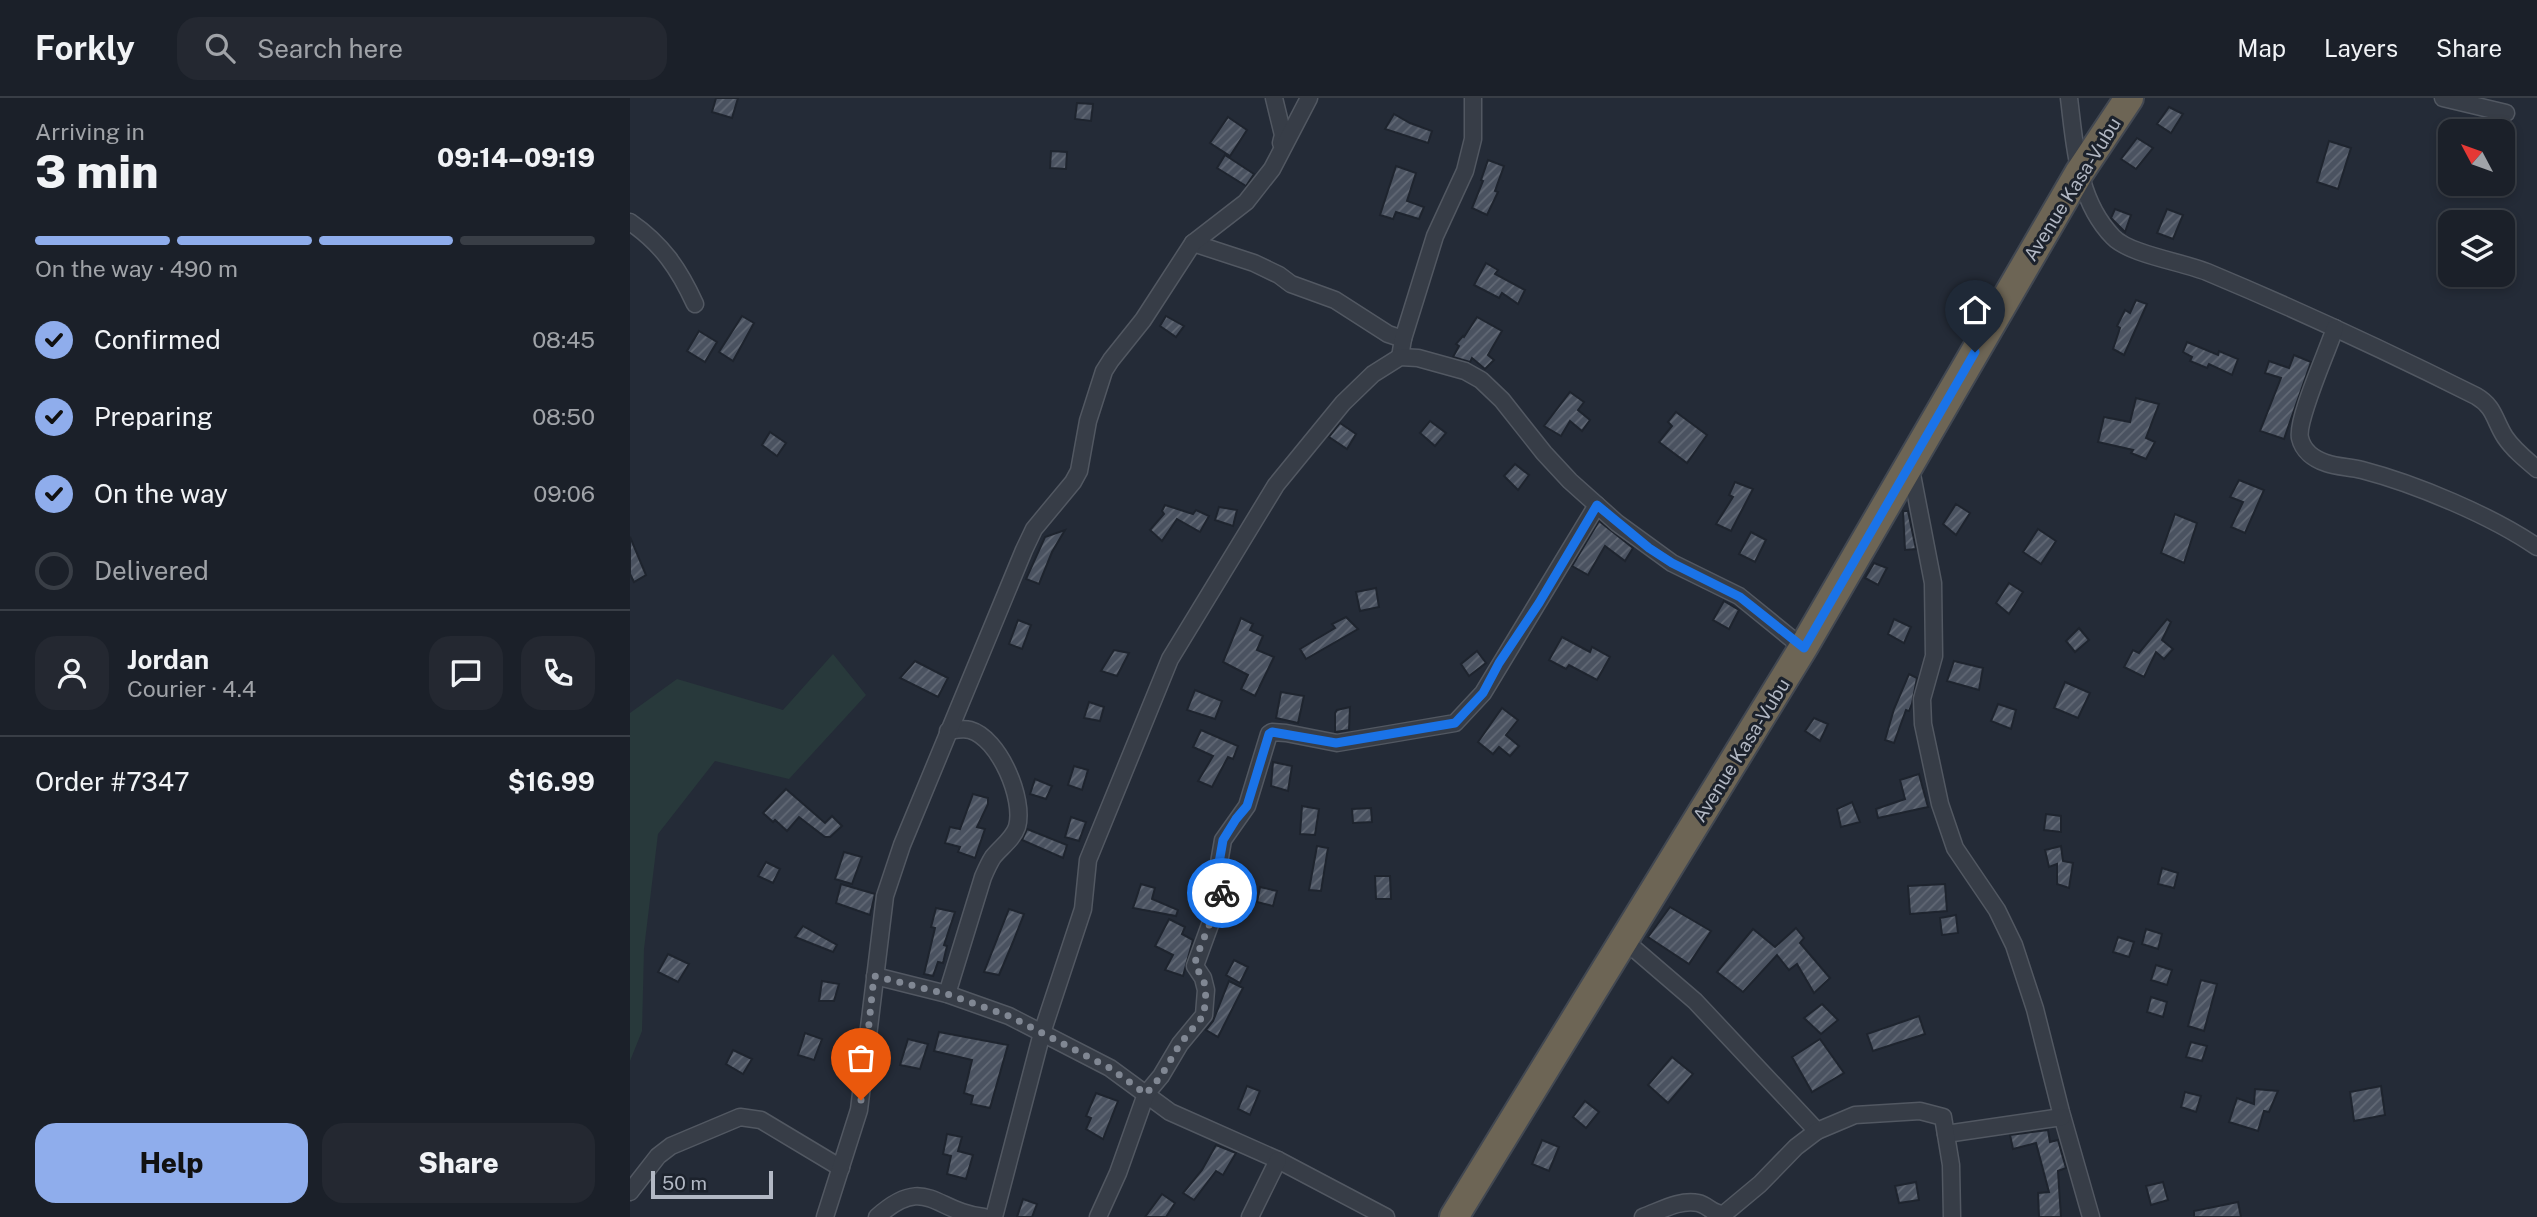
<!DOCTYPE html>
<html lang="en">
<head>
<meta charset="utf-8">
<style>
	:root { --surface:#1b2029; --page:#242831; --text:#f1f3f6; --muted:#a0a3a8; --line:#393e46; --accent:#8fadec }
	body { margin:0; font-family:"Public Sans",sans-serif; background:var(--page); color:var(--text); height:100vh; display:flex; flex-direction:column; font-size:26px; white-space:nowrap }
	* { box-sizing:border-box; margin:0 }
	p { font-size:23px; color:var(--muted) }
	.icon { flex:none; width:38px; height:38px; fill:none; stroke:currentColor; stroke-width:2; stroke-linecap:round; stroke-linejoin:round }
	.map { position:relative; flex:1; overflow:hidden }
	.panel { display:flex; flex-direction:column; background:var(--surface); width:630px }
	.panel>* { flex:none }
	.needle { width:46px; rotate:311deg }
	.buttons { position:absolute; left:1808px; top:21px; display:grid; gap:14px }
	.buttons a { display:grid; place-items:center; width:77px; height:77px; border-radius:14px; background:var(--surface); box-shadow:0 4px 10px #0003,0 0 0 2px var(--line); font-size:35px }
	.scale { position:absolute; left:21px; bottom:18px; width:122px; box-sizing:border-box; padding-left:7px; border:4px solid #b2b8c4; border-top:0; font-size:19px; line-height:24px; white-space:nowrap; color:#b2b8c4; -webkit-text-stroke:5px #1c222c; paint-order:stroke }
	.pin { position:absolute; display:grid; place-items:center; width:60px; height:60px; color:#fff; margin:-72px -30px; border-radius:50% 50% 50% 0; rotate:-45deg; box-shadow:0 0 7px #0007 }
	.pin .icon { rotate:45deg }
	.courier { position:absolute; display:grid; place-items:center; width:70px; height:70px; margin:-35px; border:5px solid #1a73e8; border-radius:50%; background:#fff; color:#222; box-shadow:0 2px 9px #0007 }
	.head em { font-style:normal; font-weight:800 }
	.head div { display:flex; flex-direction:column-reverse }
	.head { display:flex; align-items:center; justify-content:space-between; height:119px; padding:0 35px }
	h1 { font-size:46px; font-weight:800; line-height:52px }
	.bar { display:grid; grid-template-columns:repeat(4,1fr); gap:10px 7px; align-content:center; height:84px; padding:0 35px }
	.bar i { height:9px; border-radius:5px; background:var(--line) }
	.bar .selected { background:var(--accent) }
	.bar p { grid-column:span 4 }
	.line { display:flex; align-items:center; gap:18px; padding:0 35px; border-top:2px solid var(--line) }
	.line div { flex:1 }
	.round { display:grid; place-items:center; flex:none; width:74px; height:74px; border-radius:21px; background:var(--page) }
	ol { padding:0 35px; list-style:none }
	li { display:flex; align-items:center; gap:21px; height:77px }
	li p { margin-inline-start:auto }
	li .icon { padding:7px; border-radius:50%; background:var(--accent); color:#111; stroke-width:4 }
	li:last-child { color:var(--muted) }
	li i { width:38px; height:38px; border:4px solid var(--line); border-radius:50% }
	.button { display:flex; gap:14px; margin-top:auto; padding:14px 35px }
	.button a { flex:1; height:80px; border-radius:21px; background:var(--accent); color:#111; font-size:28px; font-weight:800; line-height:80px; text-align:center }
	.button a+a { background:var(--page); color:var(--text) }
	header { display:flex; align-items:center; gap:42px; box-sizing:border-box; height:98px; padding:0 35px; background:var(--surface); border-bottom:2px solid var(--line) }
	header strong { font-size:33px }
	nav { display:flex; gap:38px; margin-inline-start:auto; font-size:24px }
	.search { width:490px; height:63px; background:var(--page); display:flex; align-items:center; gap:18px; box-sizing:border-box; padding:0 24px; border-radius:21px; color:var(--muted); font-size:26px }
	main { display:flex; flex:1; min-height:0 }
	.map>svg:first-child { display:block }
	.green { fill:#28393b }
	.building { fill:url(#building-hatch); stroke:#1e242e; stroke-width:2 }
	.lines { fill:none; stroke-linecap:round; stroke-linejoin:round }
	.street-casing { stroke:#525862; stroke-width:19 }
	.highway-casing { stroke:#424852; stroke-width:32 }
	.street { stroke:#373d47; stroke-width:16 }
	.highway { stroke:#6d6555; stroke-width:28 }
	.done { stroke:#808793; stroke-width:7; stroke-dasharray:0 12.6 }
	.route { stroke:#1a73e8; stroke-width:9 }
	.labels { text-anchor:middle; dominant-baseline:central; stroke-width:6; stroke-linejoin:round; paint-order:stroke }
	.street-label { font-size:19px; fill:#b2b8c4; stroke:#1c222c }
</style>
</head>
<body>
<header>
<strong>Forkly</strong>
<div class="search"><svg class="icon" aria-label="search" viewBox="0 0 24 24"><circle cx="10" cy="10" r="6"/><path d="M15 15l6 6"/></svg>Search here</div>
<nav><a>Map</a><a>Layers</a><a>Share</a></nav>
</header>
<main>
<section class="panel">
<div class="head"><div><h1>3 min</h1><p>Arriving in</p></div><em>09:14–09:19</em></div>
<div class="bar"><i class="selected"></i><i class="selected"></i><i class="selected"></i><i></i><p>On the way · 490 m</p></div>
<ol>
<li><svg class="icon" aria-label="check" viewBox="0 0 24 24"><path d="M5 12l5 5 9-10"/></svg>Confirmed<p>08:45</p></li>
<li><svg class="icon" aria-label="check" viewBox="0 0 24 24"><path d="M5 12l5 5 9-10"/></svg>Preparing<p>08:50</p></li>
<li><svg class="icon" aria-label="check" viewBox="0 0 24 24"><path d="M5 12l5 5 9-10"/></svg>On the way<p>09:06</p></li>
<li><i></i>Delivered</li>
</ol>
<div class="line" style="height:126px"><a class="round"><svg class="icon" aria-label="person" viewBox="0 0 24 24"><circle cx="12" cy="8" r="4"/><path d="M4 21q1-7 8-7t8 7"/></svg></a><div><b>Jordan</b><p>Courier · 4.4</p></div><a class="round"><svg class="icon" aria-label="chat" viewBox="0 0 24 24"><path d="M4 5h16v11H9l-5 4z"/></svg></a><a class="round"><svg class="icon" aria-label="phone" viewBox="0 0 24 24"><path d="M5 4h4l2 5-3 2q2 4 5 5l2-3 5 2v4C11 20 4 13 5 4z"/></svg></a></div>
<div class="line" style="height:91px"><div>Order #7347</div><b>$16.99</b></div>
<div class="button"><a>Help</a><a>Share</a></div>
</section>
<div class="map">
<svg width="1907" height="1119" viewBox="0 0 1907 1119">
	<defs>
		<pattern id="building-hatch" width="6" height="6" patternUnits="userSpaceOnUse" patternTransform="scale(1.75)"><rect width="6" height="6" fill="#4a5260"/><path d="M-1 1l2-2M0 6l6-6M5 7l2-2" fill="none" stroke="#626975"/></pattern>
	</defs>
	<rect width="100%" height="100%" fill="#242b37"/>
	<polygon class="green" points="203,556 236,597 159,681 85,663 28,736 14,851 12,933 0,963 0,615 47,581 153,612"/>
	<g class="building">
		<polygon points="86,0 108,0 102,20 82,14"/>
		<polygon points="447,5 463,6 461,23 445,21"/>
		<polygon points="1539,9 1553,16 1541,35 1527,26"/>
		<polygon points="764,16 780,25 802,33 798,45 755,31"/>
		<polygon points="598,19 617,32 600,58 580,45"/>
		<polygon points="1507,40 1523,50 1506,71 1491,61"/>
		<polygon points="1699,43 1721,50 1708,91 1687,84"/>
		<polygon points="421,53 437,54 436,71 420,70"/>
		<polygon points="595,57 624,76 616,88 587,70"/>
		<polygon points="858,62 874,68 865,93 868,94 857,117 842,110 853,83 851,82"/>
		<polygon points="766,68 786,75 777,103 794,109 789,121 766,114 763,121 750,117"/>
		<polygon points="1485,111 1501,117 1495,134 1481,120"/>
		<polygon points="1537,111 1553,117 1543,141 1527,135"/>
		<polygon points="856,165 868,172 865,176 895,192 888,206 872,195 869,200 844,187"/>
		<polygon points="1506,202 1517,206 1494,257 1483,251 1490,230 1487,228 1495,212 1500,215"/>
		<polygon points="112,218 124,225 103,263 89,254"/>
		<polygon points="536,218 554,228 546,239 530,228"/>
		<polygon points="847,219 872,233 858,257 864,262 855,271 842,260 840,264 823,259 829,248 826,246 833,238 834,239"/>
		<polygon points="69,233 87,244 75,264 57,253"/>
		<polygon points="1557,244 1588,257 1589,253 1608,261 1602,277 1579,266 1577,270 1560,263 1562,259 1553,254"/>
		<polygon points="1664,257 1681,264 1654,341 1630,333 1651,280 1635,275 1639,263 1659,270"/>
		<polygon points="940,294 954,304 948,312 960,322 952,333 940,323 931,338 914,328"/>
		<polygon points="1506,300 1529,306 1516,340 1525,344 1516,361 1501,355 1503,352 1468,344 1474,319 1500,324"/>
		<polygon points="1046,314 1077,337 1057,365 1029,344 1042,328 1038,324"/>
		<polygon points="800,323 816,335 805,348 790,335"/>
		<polygon points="710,325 726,336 717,351 699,339"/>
		<polygon points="140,334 156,345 147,358 132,347"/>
		<polygon points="885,366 899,377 888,392 874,378"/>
		<polygon points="1609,382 1634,392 1615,435 1601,429 1613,404 1600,399"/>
		<polygon points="1105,384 1123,391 1101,433 1086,426 1103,399 1099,397"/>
		<polygon points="1326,406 1340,415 1326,437 1313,426"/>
		<polygon points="535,407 563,416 566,412 579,418 570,434 547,421 532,443 520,432 534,416 532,413"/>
		<polygon points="589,409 607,412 603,428 585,422"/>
		<polygon points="1273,413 1278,413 1286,451 1275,452"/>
		<polygon points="1545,416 1567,425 1554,465 1531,455"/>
		<polygon points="969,423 1003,450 995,463 975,448 958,477 942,468"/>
		<polygon points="1408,431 1426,443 1411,466 1393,454"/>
		<polygon points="435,432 422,454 409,486 396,481 415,439"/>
		<polygon points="1121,434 1136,442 1125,464 1109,456"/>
		<polygon points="0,439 16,477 4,484 0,476"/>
		<polygon points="1244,465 1257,470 1248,487 1235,480"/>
		<polygon points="1379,485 1393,494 1379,516 1366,505"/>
		<polygon points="746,490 749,509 730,513 726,494"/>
		<polygon points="1094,503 1109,512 1099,531 1083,522"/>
		<polygon points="716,519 728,531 676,561 670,551 705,530 702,526"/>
		<polygon points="611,520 623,526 620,532 633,538 627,552 644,559 625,598 611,591 618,577 593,564"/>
		<polygon points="1264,521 1281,529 1274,545 1258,536"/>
		<polygon points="1537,521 1541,524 1532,542 1543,551 1534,561 1526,554 1514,579 1494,569 1503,552 1509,555"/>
		<polygon points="388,522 401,527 392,551 379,546"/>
		<polygon points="1449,530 1459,542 1445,554 1436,543"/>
		<polygon points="932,539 960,554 962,549 980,559 967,582 939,567 936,571 919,562"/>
		<polygon points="484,552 499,555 487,578 471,573"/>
		<polygon points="847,553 856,565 839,578 831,566"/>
		<polygon points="285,563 318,580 308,599 270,580"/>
		<polygon points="1324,563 1353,570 1349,592 1317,583"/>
		<polygon points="1279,576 1287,580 1282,606 1279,613 1276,612 1264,645 1255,642 1264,611"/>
		<polygon points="1435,584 1460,595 1448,620 1424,610"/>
		<polygon points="565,592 592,603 585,621 557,612"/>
		<polygon points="651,594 674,598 668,625 646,620"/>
		<polygon points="459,604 474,609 470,623 454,620"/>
		<polygon points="1368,606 1386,612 1381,631 1361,623"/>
		<polygon points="720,609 719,632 705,634 705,615 707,612"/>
		<polygon points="872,610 888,622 876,637 889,648 880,658 869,649 863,656 848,644"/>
		<polygon points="1184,620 1198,626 1190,643 1175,633"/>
		<polygon points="571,632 608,648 603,661 598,659 582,689 568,683 583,658 563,649"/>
		<polygon points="643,664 662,668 658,693 641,688"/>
		<polygon points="444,668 458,672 452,692 438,687"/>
		<polygon points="1289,676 1298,709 1248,720 1246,711 1275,701 1270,682"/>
		<polygon points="405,681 422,688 416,701 400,696"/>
		<polygon points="156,691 195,725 202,718 212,728 200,739 195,739 169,719 157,733 145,722 143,724 133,715"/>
		<polygon points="343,696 358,700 358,706 347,729 355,731 345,760 328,754 330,749 315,745 320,729 330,731"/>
		<polygon points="1222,704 1230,724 1211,729 1207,711"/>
		<polygon points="672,708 689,711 685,737 670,736"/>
		<polygon points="741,710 742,724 723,725 722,711"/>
		<polygon points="1416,716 1431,718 1431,734 1414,732"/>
		<polygon points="441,719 456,724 449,743 435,739"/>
		<polygon points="397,731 437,747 433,760 392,742"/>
		<polygon points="687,748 698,750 691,793 679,792"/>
		<polygon points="1431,748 1433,763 1443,765 1439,790 1427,786 1427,766 1419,769 1415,752"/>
		<polygon points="214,754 232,759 222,786 205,781"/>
		<polygon points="136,764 150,771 143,785 128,778"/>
		<polygon points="1532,770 1548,775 1544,790 1528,786"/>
		<polygon points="745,778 760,778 761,801 746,801"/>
		<polygon points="211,786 245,796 240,817 206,805"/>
		<polygon points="511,786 525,790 522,801 548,812 546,818 503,810"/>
		<polygon points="1315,786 1317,813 1280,816 1278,788"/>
		<polygon points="630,789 647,793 643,808 627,804"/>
		<polygon points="1040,809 1081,833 1059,866 1018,839"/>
		<polygon points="306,810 325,814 314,847 317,848 313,865 308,864 303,878 294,876 305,830 301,829"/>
		<polygon points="379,811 394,816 383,844 369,877 354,874"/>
		<polygon points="1326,817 1328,835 1312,837 1310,820"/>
		<polygon points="539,821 555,829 552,836 563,842 553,878 535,872 543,857 525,848"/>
		<polygon points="173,828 207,847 203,854 165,839"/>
		<polygon points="1166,830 1174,840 1170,845 1200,880 1184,895 1167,866 1159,872 1147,857 1113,894 1087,874 1123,831 1145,849"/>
		<polygon points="1516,831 1532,836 1528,851 1512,846"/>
		<polygon points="1488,839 1504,844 1499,859 1483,854"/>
		<polygon points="38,856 59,866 48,884 28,874"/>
		<polygon points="604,862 618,869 610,885 596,877"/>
		<polygon points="1526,867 1542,872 1537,887 1521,882"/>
		<polygon points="1571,882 1587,886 1574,933 1558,928"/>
		<polygon points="192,883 209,886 204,903 189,903"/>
		<polygon points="599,883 613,890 588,939 576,932 583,923"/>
		<polygon points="1521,899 1537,904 1533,919 1517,914"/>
		<polygon points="1192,906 1208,922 1191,936 1174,920"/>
		<polygon points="1289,918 1295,936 1243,953 1237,936"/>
		<polygon points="309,934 378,947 360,1010 341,1006 343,998 334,995 342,962 304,953"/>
		<polygon points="175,935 192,941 184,962 168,957"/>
		<polygon points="278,941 298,946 290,971 270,967"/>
		<polygon points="1190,941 1214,975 1182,994 1162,959"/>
		<polygon points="1561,944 1577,948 1572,963 1556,959"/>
		<polygon points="103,952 122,961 113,976 96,966"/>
		<polygon points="1042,959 1063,976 1038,1005 1018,987"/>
		<polygon points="617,988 630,993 620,1017 608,1011"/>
		<polygon points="1751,988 1755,1017 1724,1023 1720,994"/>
		<polygon points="1625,991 1648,993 1639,1014 1634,1013 1628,1033 1599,1024 1607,1000 1624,1006"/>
		<polygon points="1555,994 1571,998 1566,1014 1551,1009"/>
		<polygon points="466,995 488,1003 473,1041 456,1031 461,1020 456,1018"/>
		<polygon points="955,1003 969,1014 956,1030 943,1019"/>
		<polygon points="1418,1032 1420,1044 1428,1042 1436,1070 1428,1073 1431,1119 1409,1119 1408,1095 1419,1094 1406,1045 1383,1051 1380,1037"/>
		<polygon points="317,1036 332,1039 328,1053 343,1057 336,1081 317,1076 321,1058 313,1056"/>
		<polygon points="912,1042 929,1049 919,1073 902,1066"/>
		<polygon points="586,1047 606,1055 593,1077 586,1073 564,1102 553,1095 572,1072"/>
		<polygon points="1286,1084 1289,1102 1269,1105 1265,1088"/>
		<polygon points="1533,1084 1538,1102 1521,1107 1516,1088"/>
		<polygon points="532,1096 545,1105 536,1119 515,1119"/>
		<polygon points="393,1101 407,1106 402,1119 387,1119"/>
		<polygon points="1608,1104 1611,1119 1564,1119 1564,1113"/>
	</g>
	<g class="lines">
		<defs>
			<g id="street">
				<polyline points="644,0 653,37 651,45"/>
				<path d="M1439 0C1445 48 1447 102 1483 139 1499 156 1552 164 1577 174 1668 212 1758 254 1846 298 1865 309 1864 322 1875 339 1883 351 1895 361 1907 371"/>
				<polyline points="1813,0 1876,15"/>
				<path d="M0 124C32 146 49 171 65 206"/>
				<polyline points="563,145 624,165 649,177 661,186 705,202 758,236 773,241"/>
				<path d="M1705 230C1698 252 1666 322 1670 340 1673 353 1684 361 1696 365 1707 369 1720 369 1732 372 1786 386 1862 418 1907 449"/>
				<polyline points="770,259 773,241 805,138 835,73 843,41 843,0"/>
				<polyline points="1280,366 1303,485 1304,558 1292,601 1293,626 1310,706 1325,750 1367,812 1384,847 1405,911 1431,1014 1461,1119"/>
				<polyline points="994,842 1065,903 1187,1033"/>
				<polyline points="245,878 317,896 379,918 480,970 540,1014 648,1062 756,1119"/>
				<path d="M317 896 353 779C356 772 359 765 363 759 371 749 383 741 387 729 395 701 369 640 340 632 333 630 325 632 318 633"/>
				<polyline points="1316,1036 1432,1019"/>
				<polyline points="0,1094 28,1058 41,1048 110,1019 131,1022 211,1070"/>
				<polyline points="195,1119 229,1012 255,798 272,747 394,452 404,431 443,384 449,373 458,323 474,273 481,262 513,222 563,145 616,104 642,71 679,0"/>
				<path d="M247 1119C296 1075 305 1114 354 1119"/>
				<polyline points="364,1119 412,935 453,811 458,762 540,561 646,387 713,305 743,276 770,259 788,260 835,273 851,282 872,302 914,355 940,383 987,425 1042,465 1109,498 1173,550"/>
				<polyline points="468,1119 488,1075 516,996 531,978 550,946 574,917 576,892 573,880 565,868 593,791 589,765 593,742 617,708 639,636 642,634 656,635 707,645 825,625 853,595 967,407"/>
				<polyline points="620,1119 648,1062"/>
				<path d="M1013 1119C1030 1113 1050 1101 1068 1105 1078 1107 1082 1116 1094 1116L1130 1086 1166 1049 1187 1033 1225 1017 1290 1013 1313 1019 1321 1067 1322 1119"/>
			</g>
			<polyline id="highway" points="824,1119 1173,550 1449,75 1499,0"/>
		</defs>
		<use href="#street" class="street-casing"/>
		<use href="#highway" class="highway-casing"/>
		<use href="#street" class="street"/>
		<use href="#highway" class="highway"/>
	</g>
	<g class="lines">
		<polyline class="done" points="231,1002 244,878 317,896 379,918 480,970 516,996 531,978 550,946 574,917 576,892 573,880 565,868 566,860 592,795"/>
		<polyline class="route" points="592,795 589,765 593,742 606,721 617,708 639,636 642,634 706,645 825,625 853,595 869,565 909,505 967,407 1019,450 1042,465 1110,499 1174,550 1345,254"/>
	</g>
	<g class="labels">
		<g class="street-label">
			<text transform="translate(1442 91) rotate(-58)">Avenue Kasa-Vubu</text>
			<text transform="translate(1111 652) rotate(-58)">Avenue Kasa-Vubu</text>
		</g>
	</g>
</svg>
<div class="buttons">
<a><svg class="needle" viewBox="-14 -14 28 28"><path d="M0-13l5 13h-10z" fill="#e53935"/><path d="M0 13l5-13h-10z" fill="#a0a3a8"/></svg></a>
<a><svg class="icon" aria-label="layers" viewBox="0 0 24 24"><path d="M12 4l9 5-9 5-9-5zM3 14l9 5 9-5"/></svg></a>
</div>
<div class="scale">50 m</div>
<div class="pin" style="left:231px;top:1002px;background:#ea580c"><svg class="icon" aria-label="bag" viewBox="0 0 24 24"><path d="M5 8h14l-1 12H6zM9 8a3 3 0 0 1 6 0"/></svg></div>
<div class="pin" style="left:1345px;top:254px;background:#1f2937"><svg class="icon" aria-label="home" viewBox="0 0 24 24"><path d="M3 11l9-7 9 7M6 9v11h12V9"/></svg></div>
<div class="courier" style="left:592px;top:795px"><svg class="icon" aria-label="bike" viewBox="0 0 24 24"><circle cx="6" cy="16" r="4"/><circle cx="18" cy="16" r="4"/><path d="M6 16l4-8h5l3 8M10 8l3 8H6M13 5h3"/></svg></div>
</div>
</main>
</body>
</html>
